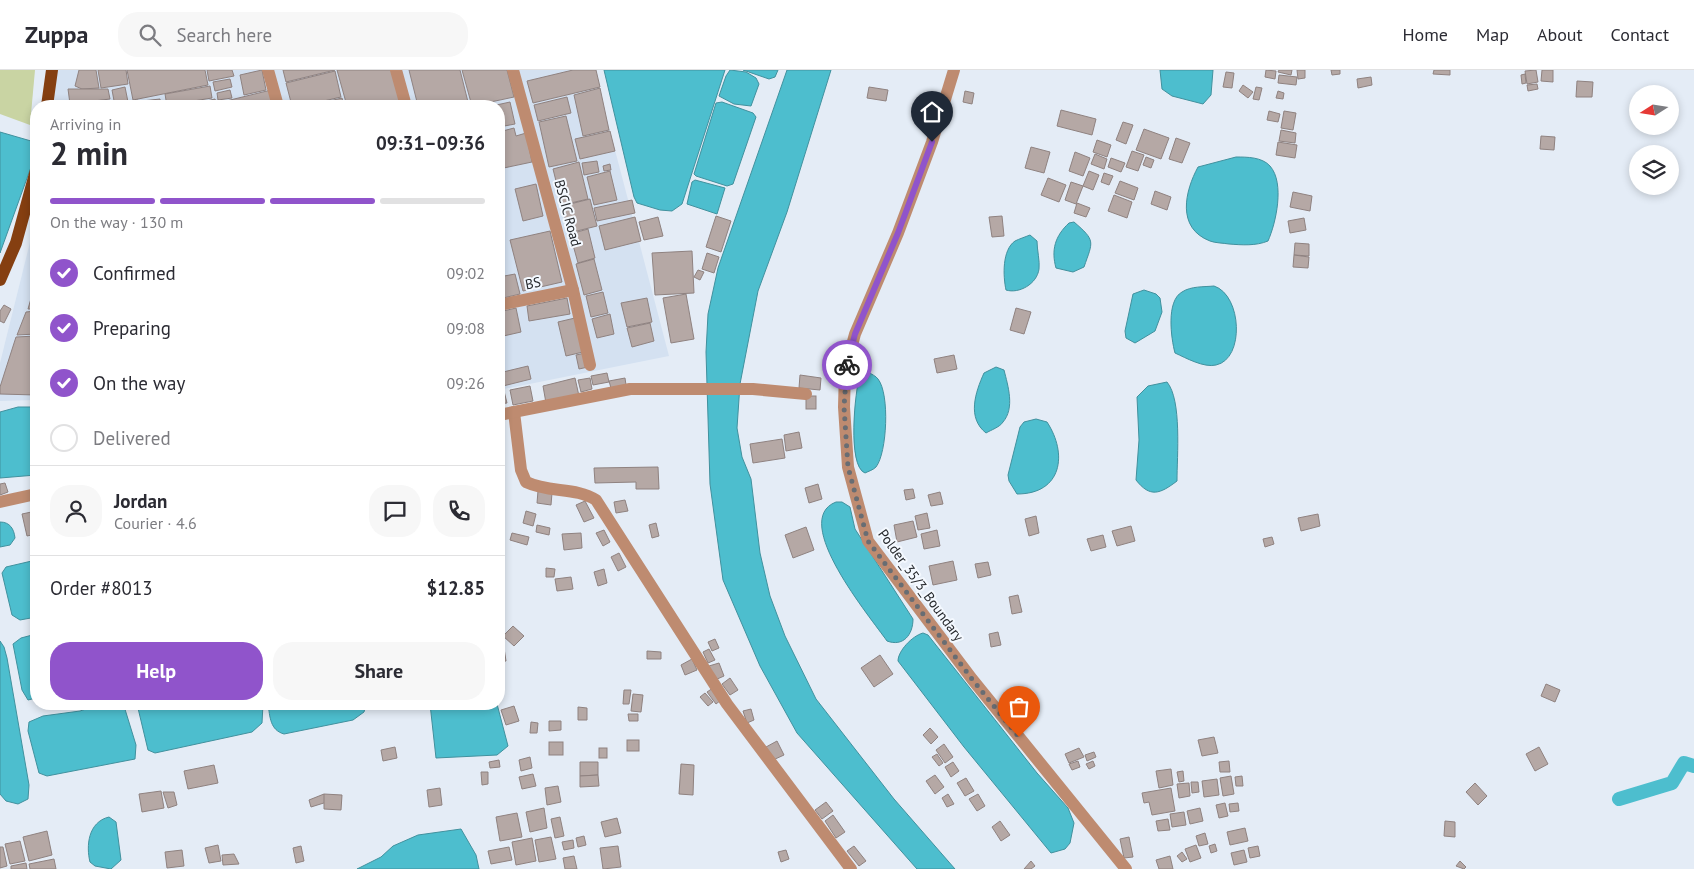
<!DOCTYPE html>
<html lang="en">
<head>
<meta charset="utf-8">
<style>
	:root { --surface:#fff; --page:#f7f7f7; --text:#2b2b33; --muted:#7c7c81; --line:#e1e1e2; --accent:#9054cb }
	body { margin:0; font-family:"PT Sans",sans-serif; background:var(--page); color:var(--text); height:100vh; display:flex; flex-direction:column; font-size:19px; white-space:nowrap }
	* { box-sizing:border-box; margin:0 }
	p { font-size:16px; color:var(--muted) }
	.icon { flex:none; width:28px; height:28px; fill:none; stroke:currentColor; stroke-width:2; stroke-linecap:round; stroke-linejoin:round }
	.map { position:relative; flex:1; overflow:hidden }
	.panel { position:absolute; left:30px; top:30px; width:475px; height:610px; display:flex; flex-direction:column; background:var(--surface); border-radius:20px; box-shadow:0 2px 8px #0003 }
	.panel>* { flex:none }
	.needle { width:32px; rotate:258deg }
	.fabs { position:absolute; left:1629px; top:15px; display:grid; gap:10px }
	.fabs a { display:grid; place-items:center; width:50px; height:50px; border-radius:50%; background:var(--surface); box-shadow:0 2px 8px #0003; font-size:25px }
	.pin { position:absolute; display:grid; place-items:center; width:42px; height:42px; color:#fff; margin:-51px -21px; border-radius:50% 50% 50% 0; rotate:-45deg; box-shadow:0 0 5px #0007 }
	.pin .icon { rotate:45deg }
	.courier { position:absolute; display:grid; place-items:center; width:50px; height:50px; margin:-25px; border:4px solid #9054cb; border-radius:50%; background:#fff; color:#222; box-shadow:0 1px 6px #0007 }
	.head em { font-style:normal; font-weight:700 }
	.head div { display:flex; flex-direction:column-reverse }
	.head { display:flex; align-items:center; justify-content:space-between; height:85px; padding:0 20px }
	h1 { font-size:32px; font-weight:700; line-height:38px }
	.bar { display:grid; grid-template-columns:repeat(4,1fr); gap:8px 5px; align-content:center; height:60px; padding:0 20px }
	.bar i { height:6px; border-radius:4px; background:var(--line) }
	.bar .current { background:var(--accent) }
	.bar p { grid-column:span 4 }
	.line { display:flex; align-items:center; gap:12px; padding:0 20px; border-top:1px solid var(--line) }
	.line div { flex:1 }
	.round { display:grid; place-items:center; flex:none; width:52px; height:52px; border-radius:20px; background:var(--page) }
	ol { padding:0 20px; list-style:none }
	li { display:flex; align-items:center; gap:15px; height:55px }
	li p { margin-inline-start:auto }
	li .icon { padding:5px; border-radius:50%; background:var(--accent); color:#fff; stroke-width:4 }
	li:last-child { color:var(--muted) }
	li i { width:28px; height:28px; border:2px solid var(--line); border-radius:50% }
	.button { display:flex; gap:10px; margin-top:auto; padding:10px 20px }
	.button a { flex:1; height:58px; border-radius:20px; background:var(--accent); color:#fff; font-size:20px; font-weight:700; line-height:58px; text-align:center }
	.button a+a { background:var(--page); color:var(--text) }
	header { display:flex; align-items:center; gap:30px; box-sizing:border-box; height:70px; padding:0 25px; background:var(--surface); border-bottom:1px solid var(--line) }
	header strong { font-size:24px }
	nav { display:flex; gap:28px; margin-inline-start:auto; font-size:18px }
	.search { width:350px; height:45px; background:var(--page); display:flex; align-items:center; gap:12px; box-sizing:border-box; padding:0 18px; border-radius:20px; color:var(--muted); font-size:19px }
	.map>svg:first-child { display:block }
	.built { fill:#d4e1f1 }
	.green { fill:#c9d4a3 }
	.water { fill:#4dbece; stroke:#41919e }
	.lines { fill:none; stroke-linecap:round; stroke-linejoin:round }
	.canal { stroke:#4dbece; stroke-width:14 }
	.building { fill:#b5a8a5; stroke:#8f8280 }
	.minor { stroke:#be8b70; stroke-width:12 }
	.major { stroke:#853f11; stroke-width:12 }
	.done { stroke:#686d73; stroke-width:5; stroke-dasharray:0 9 }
	.route { stroke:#9054cb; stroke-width:6 }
	.labels { text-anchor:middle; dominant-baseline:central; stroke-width:4; stroke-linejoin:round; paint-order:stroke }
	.street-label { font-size:14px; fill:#26292d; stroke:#f4f9ff }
</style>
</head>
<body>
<header>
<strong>Zuppa</strong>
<div class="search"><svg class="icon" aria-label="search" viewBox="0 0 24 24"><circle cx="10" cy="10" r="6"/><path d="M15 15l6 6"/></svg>Search here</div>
<nav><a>Home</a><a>Map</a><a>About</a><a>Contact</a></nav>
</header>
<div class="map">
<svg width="1694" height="799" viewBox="0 0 1694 799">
	<rect width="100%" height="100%" fill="#e4ecf6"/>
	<g class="built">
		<polygon points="57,0 594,0 669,286 499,320 499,36 52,36"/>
		<polygon points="36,148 36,330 0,331 0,293"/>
	</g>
	<polygon class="green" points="0,0 35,0 30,55 0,44"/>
	<g class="water">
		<polygon points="604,0 725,0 682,134 672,141 660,140 637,133 634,127"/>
		<polygon points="730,0 746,2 756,8 759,14 751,36 734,34 719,26 726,6"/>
		<polygon points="743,0 778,0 775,7 769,9"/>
		<polygon points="787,0 831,0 787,142 758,221 740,314 737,358 742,387 751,409 760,483 770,526 785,566 816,629 894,729 955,799 917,799 797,663 760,596 723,510 710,414 706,282 708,244 718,198"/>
		<polygon points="1160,0 1213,0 1211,25 1203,34 1172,26 1162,19"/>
		<polygon points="722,32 753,43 756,47 733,114 727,116 696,106 694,104 716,33"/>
		<polygon points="0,62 31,71 35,76 35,86 0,183"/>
		<path d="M1236 87C1247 87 1262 87 1270 96 1285 113 1276 153 1268 171 1256 176 1242 175 1229 174 1223 173 1215 173 1210 171 1176 158 1185 121 1198 97Z"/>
		<polygon points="695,110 725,118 717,144 687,134 692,112"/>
		<path d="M1074 152C1096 171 1093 171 1084 197L1073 202 1056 198C1051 180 1055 166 1069 153Z"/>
		<path d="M1030 165 1037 171C1037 180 1040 191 1039 199 1037 214 1019 224 1006 220 1003 206 1002 180 1015 171 1019 169 1025 167 1030 165Z"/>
		<path d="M1214 216C1242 225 1245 289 1216 295 1204 298 1186 288 1175 283 1171 268 1166 231 1182 222 1191 216 1204 217 1214 216Z"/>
		<polygon points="1144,220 1156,224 1160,228 1162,242 1155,261 1135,273 1126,268 1125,261 1133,224"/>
		<path d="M996 297 1004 300C1008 316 1015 338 1003 352 1000 357 991 360 986 363 967 348 975 323 984 303Z"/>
		<path d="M868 302C871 304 876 306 878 309 890 324 887 383 876 397 873 400 869 401 865 403 847 396 855 321 860 304Z"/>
		<path d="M1167 312C1182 330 1177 386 1177 411 1160 424 1150 428 1136 410L1139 370 1137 327 1148 316Z"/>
		<polygon points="18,337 36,337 36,405 0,408 0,342"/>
		<path d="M1036 349 1047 352C1068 384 1062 424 1017 424L1009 411 1008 405 1020 357 1024 352Z"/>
		<path d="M836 432H842L850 437 855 459 913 549C913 565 903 577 887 571 871 548 789 450 836 432Z"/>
		<path d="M0 452C10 452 14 459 15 468L10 475 0 477Z"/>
		<polygon points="36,490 36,547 20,550 12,545 2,503 6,497"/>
		<path d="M923 563 928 565 1037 703 1068 738 1074 753 1070 773 1065 779 1051 783 964 677 898 591C898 581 912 566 923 563Z"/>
		<polygon points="36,564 36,628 28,630 22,620 13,574 21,568"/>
		<polygon points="0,571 4,577 7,588 29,715 28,729 18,734 6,731 0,724"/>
		<polygon points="101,634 124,636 136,675 135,689 47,706 39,703 28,661 29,652 43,646 80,641"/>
		<polygon points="137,634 263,634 262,653 252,662 155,683 148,680"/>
		<path d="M268 634H366L364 642 353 650 284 664C270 660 270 647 268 634Z"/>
		<polygon points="430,634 497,634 508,676 497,685 436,688"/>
		<path d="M109 747 116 752 121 790 111 799 95 796 90 792C86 776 88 752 109 747Z"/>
		<polygon points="461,759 476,785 479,799 357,799 381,787 393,776 418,765"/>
	</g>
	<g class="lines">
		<polyline class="canal" points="1619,729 1672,713 1684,693 1694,696"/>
	</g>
	<g class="building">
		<polygon points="79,0 96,0 99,18 82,19 75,16"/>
		<polygon points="98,0 126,0 128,14 101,18"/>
		<polygon points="127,0 205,0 208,15 133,30"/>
		<polygon points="207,0 232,0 234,6 209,11"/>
		<polygon points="262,0 266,20 244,25 240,5"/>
		<polygon points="283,0 335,0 286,12"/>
		<polygon points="337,0 394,0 403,36 347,36"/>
		<polygon points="409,0 460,0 469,36 418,36"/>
		<polygon points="462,0 507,0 514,27 472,36"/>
		<polygon points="573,0 596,0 600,17 533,33 527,11"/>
		<polygon points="1266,0 1276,1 1275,9 1265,7"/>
		<polygon points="1279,0 1292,0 1291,5 1278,2"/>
		<polygon points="1297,0 1305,0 1305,8 1298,9"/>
		<polygon points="1331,0 1340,0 1340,4 1332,5"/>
		<polygon points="1434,0 1450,0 1450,5 1433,4"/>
		<polygon points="1536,0 1538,12 1527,14 1525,1"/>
		<polygon points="1542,0 1553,0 1553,12 1541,11"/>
		<polygon points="335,1 341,27 302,36 292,36 286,13"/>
		<polygon points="1226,2 1234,3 1232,18 1223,17"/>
		<polygon points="1525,4 1526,13 1522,14 1521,5"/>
		<polygon points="1279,5 1297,7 1296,15 1278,13"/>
		<polygon points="1371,7 1372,15 1358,18 1357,9"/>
		<polygon points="230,9 232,17 215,21 213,12"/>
		<polygon points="1577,11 1593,12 1592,27 1576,27"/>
		<polygon points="1537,14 1538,19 1528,21 1527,15"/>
		<polygon points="1243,15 1253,22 1248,28 1239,21"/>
		<polygon points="210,16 212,28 187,32 187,36 167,36 165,24"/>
		<polygon points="125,17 128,32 138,30 139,36 115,36 112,20"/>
		<polygon points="869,17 888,20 886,31 867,28"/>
		<polygon points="1256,17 1262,18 1259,30 1253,29"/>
		<polygon points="600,18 609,60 583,66 574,25"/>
		<polygon points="68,19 108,19 110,29 70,34"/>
		<polygon points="230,20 232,28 218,30 217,23"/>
		<polygon points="271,20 275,36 219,36 218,33"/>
		<polygon points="965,21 974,23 972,34 963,32"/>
		<polygon points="1278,21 1284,23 1283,29 1276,28"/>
		<polygon points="567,27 571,43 538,51 534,35"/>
		<polygon points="342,28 344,36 308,36"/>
		<polygon points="160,29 161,36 142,36 142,31"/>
		<polygon points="215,29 217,36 199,36 198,33"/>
		<polygon points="107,31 108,36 91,36 90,34"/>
		<polygon points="510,32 515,54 499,57 499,36 492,36"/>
		<polygon points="1061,40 1096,49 1092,65 1057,56"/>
		<polygon points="1269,41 1280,44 1278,52 1267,50"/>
		<polygon points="1284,41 1296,43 1293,60 1281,58"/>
		<polygon points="566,46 577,91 549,97 539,52"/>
		<polygon points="1123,52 1133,55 1126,74 1116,70"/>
		<polygon points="514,58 516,66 526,63 532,92 499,99 499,62"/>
		<polygon points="1144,59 1169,68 1161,89 1136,80"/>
		<polygon points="1281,60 1296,63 1295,73 1279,71"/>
		<polygon points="610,61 615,81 580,89 575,69"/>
		<polygon points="1541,66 1555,67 1554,80 1540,79"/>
		<polygon points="1176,68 1190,73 1182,93 1169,89"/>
		<polygon points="1097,70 1111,75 1107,87 1093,82"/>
		<polygon points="1278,72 1297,75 1295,88 1276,85"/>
		<polygon points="1031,77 1050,82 1044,103 1025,98"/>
		<polygon points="1132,81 1144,85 1138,101 1126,97"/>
		<polygon points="1075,82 1090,88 1083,106 1069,101"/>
		<polygon points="1095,84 1107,89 1104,99 1091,94"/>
		<polygon points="1146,87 1154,90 1151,98 1143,95"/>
		<polygon points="1111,88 1125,93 1121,102 1108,97"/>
		<polygon points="597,91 599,102 584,105 582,93"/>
		<polygon points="579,92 588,129 562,135 553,99"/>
		<polygon points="610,94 611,100 604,101 603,96"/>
		<polygon points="610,101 617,130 594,135 587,107"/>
		<polygon points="1089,101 1099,105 1093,120 1083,116"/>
		<polygon points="1104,103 1113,106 1109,115 1101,112"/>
		<polygon points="1048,108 1066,115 1059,132 1041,125"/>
		<polygon points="1120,111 1138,118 1134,130 1115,123"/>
		<polygon points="1071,112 1083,116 1076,134 1065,130"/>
		<polygon points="536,114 543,146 523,151 515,119"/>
		<polygon points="1155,121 1171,127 1167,140 1151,134"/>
		<polygon points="1293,122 1312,126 1310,141 1290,137"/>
		<polygon points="1114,125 1132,132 1127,148 1108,141"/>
		<polygon points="590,129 597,156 569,163 562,136"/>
		<polygon points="632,130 635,143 597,151 594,138"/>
		<polygon points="1077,133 1090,138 1086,147 1074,143"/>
		<polygon points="716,146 731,151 721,182 706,177"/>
		<polygon points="1002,146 1004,166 992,167 989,147"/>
		<polygon points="635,147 641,171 605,180 599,156"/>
		<polygon points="658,147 663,166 644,170 639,152"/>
		<polygon points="1304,148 1306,160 1290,163 1288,151"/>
		<polygon points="588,159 595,188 578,193 570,164"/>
		<polygon points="550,161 562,212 523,221 510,170"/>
		<polygon points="1295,173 1309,174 1309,186 1294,185"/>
		<polygon points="692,181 694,223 655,225 652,183"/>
		<polygon points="707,183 719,187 714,203 702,199"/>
		<polygon points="1294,185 1309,187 1308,198 1293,197"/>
		<polygon points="594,189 602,220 584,225 576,194"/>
		<polygon points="698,200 704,202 700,210 694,207"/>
		<polygon points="515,204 520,224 499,229 499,207"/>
		<polygon points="34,218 36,218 36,239 28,239"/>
		<polygon points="603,222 608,243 591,247 586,226"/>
		<polygon points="686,224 694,269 671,273 663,228"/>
		<polygon points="567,228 570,244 529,251 527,236"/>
		<polygon points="647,228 652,252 627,257 621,233"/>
		<polygon points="4,235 11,239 4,253 0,251 0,241"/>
		<polygon points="516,238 521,262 499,267 499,242"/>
		<polygon points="1016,238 1031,242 1024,264 1010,260"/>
		<polygon points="36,241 36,264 17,265 26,242"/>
		<polygon points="610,244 614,264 597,268 592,249"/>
		<polygon points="575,248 583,282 566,286 558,252"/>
		<polygon points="650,253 654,271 632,277 627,258"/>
		<polygon points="36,266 36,325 0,324 0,317 16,267"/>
		<polygon points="585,283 588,297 579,299 576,285"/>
		<polygon points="954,285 957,299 937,303 934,289"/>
		<polygon points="528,296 531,309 499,317 499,303"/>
		<polygon points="607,303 609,312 593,315 591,306"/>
		<polygon points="800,305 821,308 820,320 799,318"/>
		<polygon points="575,308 579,326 546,333 543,316"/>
		<polygon points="590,308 592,319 581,322 578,310"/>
		<polygon points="625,308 626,315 611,318 609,311"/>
		<polygon points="530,316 533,331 513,335 510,320"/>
		<polygon points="504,321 507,333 499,334 499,322"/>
		<rect x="806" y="326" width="10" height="13"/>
		<polygon points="799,362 802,378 786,381 784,365"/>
		<polygon points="782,369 785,388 753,393 750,374"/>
		<polygon points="658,397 659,419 636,419 636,412 595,413 594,398"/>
		<polygon points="5,413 8,422 0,425 0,414"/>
		<polygon points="818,414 822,429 809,433 805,418"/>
		<polygon points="913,419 915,428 906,430 904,420"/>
		<polygon points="538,421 552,423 551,435 537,433"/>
		<polygon points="940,422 943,434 931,436 928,425"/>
		<polygon points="625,430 628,441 616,443 614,432"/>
		<polygon points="585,431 594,448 584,452 576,435"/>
		<polygon points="36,441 36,464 27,466 22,444"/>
		<polygon points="526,441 536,444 533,456 523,453"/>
		<polygon points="927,443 930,458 918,460 915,446"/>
		<polygon points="1318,444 1320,456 1301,461 1298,448"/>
		<polygon points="1036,446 1039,463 1029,466 1025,449"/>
		<polygon points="913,451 917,467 897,472 894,455"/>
		<polygon points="656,453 659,466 652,468 649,455"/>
		<polygon points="537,455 550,458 549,465 536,462"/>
		<polygon points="1131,456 1135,471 1117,476 1112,461"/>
		<polygon points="806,457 814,480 793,488 785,465"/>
		<polygon points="604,460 610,472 603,476 596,463"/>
		<polygon points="937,460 940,476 924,479 921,464"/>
		<polygon points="512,463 529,467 527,475 510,470"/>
		<polygon points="581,463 582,478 564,480 562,464"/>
		<polygon points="1103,465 1106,477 1091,481 1087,469"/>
		<polygon points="1272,467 1274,474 1265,477 1263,469"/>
		<polygon points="619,483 626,497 618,501 611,487"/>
		<polygon points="953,491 957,510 933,515 929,496"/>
		<polygon points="988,492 991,505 978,508 975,494"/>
		<polygon points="546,498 555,499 554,507 546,507"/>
		<polygon points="604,499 607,513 598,516 594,502"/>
		<polygon points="571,507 573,519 557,521 555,509"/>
		<polygon points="1018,525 1022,542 1012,544 1009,527"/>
		<polygon points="513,556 524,566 514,576 503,566"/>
		<polygon points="998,562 1001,575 991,577 989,564"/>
		<polygon points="715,569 719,578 712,581 708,572"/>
		<polygon points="504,578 506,591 499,592 499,579"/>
		<polygon points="709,579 715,590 708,593 703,582"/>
		<polygon points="647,581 661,582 661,589 647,589"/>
		<polygon points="880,585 893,604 874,617 861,598"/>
		<polygon points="692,589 697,600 685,605 681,595"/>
		<polygon points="719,593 724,606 715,610 709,596"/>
		<polygon points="730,608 738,620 730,625 722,614"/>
		<polygon points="1546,614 1560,620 1555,632 1541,626"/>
		<polygon points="713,618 721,630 716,634 707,622"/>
		<polygon points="624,620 631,620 629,634 623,634"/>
		<polygon points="705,623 713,632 708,636 700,627"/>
		<polygon points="633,624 643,625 641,642 631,641"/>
		<polygon points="514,636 519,651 506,655 501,640"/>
		<polygon points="578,637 587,638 587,650 578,650"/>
		<polygon points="751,639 754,650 747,653 743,641"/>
		<polygon points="628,644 638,644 638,651 629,651"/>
		<polygon points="549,651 561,651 561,660 549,661"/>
		<polygon points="531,652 538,653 537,663 530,663"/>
		<polygon points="930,658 938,667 931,674 923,665"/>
		<polygon points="1214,667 1218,683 1202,686 1198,670"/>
		<rect x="627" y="670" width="12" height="11"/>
		<polygon points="777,671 784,685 773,690 766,677"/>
		<rect x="549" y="672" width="14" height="13"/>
		<polygon points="944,674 953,687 945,693 936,680"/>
		<polygon points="395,677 397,688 383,691 381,680"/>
		<polygon points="1539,677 1548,694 1535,701 1526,684"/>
		<rect x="599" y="678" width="8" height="10"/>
		<polygon points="1079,678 1084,687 1069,693 1065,684"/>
		<polygon points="1094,682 1096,687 1087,691 1085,685"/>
		<polygon points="937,684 943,693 939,696 932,687"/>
		<polygon points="530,687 532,698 521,701 519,690"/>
		<polygon points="499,690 500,697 490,698 489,692"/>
		<polygon points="1078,691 1080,697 1072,700 1069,694"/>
		<polygon points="1093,691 1095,696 1089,699 1086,694"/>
		<polygon points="1229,691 1230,702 1220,702 1219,692"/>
		<polygon points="580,692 598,692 598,705 580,706"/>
		<polygon points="953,692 959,701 951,707 945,697"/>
		<polygon points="681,694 694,695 693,725 679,724"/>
		<polygon points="214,695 218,713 188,719 184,701"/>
		<polygon points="1171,699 1173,715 1159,718 1156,701"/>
		<polygon points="1183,701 1184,711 1179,712 1177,702"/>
		<polygon points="481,702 488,702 488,714 482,715"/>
		<polygon points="533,704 536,716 522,719 519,707"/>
		<polygon points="598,705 599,716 580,717 580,706"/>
		<polygon points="935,705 944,717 935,724 926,711"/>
		<polygon points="1231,706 1234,724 1223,726 1220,708"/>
		<polygon points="1242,706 1243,716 1236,716 1235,707"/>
		<polygon points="966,708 974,721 965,726 957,713"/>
		<polygon points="1217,709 1219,725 1204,727 1202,711"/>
		<polygon points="1191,712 1198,712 1199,722 1192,723"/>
		<polygon points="1189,713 1190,726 1179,728 1177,714"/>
		<polygon points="1475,713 1487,726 1478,735 1466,722"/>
		<polygon points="558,716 561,732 547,735 545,718"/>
		<polygon points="440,718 442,735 429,737 427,720"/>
		<polygon points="1171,718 1175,741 1152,745 1149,732 1144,733 1142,723"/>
		<polygon points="161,721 164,738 142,742 139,724"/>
		<polygon points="163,722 174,722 177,735 168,738"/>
		<polygon points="324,724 327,732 311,737 309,730"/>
		<polygon points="324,724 342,725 341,740 324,739"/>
		<polygon points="948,724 954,734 947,737 942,728"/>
		<polygon points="978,724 985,736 977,741 969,729"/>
		<polygon points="826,732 833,741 822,749 815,740"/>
		<polygon points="1225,733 1228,746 1219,748 1216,735"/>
		<polygon points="1238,733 1239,741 1230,742 1229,734"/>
		<polygon points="544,738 547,758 530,762 526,742"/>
		<polygon points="1200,738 1203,751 1190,754 1187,741"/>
		<polygon points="1184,742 1186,755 1172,757 1170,744"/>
		<polygon points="517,743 522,767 500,771 496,747"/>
		<polygon points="833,745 845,762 836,768 825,751"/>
		<polygon points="560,747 564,766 555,768 551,749"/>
		<polygon points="617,748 621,763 605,767 601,752"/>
		<polygon points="1168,749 1170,760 1158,761 1156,751"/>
		<polygon points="1000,751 1010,765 1001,771 992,757"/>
		<polygon points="1445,751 1455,752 1455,767 1444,766"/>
		<polygon points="1245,758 1248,771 1230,775 1227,762"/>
		<polygon points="47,761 52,785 29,791 23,767"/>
		<polygon points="1205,763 1208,774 1199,776 1196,766"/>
		<polygon points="584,766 586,775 578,777 576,768"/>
		<polygon points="551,767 556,789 539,792 535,770"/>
		<polygon points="1129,767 1133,787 1124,788 1120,769"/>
		<polygon points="532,768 536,791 516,795 512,772"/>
		<polygon points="573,770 574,778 564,780 562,772"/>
		<polygon points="20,771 25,791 10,794 5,774"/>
		<polygon points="1215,774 1217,781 1211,783 1209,776"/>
		<polygon points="218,775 221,791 209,793 205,778"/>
		<polygon points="1196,775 1201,788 1190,792 1185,779"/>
		<polygon points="301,776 304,791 296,793 293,778"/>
		<polygon points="618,776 621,797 603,799 600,778"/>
		<polygon points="854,776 866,791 859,796 847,781"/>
		<polygon points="1258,776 1260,786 1250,788 1248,778"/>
		<polygon points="0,777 3,777 7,796 0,798"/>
		<polygon points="509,777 512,790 491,794 488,781"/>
		<polygon points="182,780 184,796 167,798 165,782"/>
		<polygon points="786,780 789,789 781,792 778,782"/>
		<polygon points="1244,780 1247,792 1234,795 1231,783"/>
		<polygon points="1182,782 1187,789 1182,792 1177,786"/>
		<polygon points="234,784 239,794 223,795 222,785"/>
		<polygon points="574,786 577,799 565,799 563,788"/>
		<polygon points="1170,786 1173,799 1159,799 1156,790"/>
		<polygon points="54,789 56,799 30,799 29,794"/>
		<polygon points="1031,791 1035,796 1031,799 1024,799"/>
		<polygon points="1460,791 1466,797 1464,799 1456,796"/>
		<polygon points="26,793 27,799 11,799 11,796"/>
	</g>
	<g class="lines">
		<g class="minor">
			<polyline points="268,0 278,36"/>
			<polyline points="396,0 406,36"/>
			<polyline points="513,0 573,220 590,295"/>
			<polyline points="954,0 932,72 898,163 855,264 845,301 844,337 848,397 868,471 972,609 1126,799"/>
			<polyline points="499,235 573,220"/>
			<path d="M514 342 521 400 526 412C549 423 576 417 596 430L727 634 851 799"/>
			<polyline points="499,345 630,319 753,319 806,324"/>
			<polyline points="0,432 36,424"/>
		</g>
		<g class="major">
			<polyline points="47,36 52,0"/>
			<polyline points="0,210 16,173 36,100"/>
		</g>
	</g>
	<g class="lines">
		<polyline class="done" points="847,295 844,337 848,397 868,471 972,609 1019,667"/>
		<polyline class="route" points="847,295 855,264 898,163 932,72"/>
	</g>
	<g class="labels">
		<g class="street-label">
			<text transform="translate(568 143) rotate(75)">BSCIC Road</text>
			<text transform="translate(533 213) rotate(-11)">BS</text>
			<text transform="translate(921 515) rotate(54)">Polder_35/3_Boundary</text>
		</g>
	</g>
</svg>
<div class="fabs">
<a><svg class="needle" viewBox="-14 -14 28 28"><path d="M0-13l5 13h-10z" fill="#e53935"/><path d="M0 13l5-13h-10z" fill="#7c7c81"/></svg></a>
<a><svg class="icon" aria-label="layers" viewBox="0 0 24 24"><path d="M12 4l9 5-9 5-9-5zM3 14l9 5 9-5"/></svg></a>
</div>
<div class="pin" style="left:1019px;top:667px;background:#ea580c"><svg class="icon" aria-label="bag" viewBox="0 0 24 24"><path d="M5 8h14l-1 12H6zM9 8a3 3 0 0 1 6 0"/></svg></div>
<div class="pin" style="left:932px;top:72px;background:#1f2937"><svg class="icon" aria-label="home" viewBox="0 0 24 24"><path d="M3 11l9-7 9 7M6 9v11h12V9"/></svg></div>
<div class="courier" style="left:847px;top:295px"><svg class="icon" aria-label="bike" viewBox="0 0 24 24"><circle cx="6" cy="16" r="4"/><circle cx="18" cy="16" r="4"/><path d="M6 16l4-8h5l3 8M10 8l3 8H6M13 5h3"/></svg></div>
<section class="panel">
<div class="head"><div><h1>2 min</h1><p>Arriving in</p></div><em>09:31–09:36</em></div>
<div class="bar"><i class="current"></i><i class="current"></i><i class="current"></i><i></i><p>On the way · 130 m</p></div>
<ol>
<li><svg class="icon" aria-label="check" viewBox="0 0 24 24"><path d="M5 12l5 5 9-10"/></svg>Confirmed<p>09:02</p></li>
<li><svg class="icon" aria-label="check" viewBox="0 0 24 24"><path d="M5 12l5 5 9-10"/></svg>Preparing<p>09:08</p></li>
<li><svg class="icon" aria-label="check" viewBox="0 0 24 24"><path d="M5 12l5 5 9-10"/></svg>On the way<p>09:26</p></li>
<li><i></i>Delivered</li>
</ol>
<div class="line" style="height:90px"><a class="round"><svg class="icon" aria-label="person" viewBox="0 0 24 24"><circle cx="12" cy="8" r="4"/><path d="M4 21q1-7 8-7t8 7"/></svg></a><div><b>Jordan</b><p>Courier · 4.6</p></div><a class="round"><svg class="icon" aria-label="chat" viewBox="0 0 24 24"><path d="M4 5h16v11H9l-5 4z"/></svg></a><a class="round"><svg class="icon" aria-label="phone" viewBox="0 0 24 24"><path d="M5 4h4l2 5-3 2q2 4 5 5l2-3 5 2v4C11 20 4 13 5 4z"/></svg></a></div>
<div class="line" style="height:65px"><div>Order #8013</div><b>$12.85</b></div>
<div class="button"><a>Help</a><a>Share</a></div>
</section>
</div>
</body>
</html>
